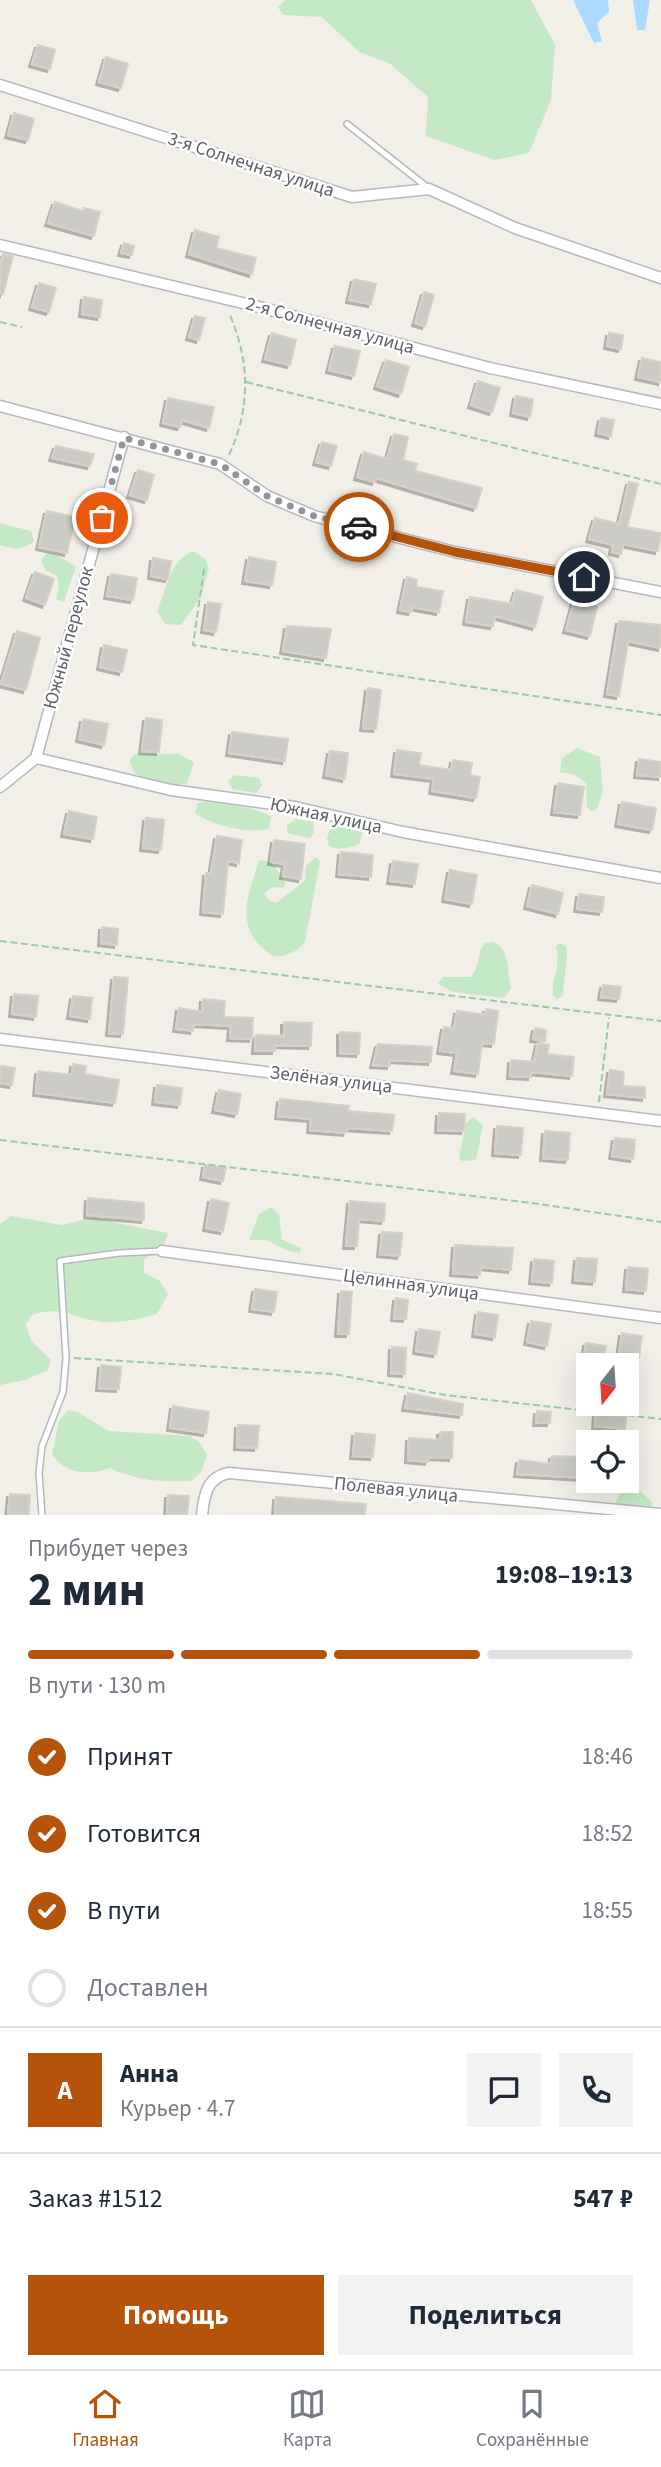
<!DOCTYPE html>
<html lang="ru">
<head>
<meta charset="utf-8">
<style>
	:root { --surface:#fff; --page:#f2f2f3; --text:#1f2937; --muted:#747a83; --line:#e0e1e3; --accent:#b45309 }
	body { margin:0; font-family:"Source Sans 3",sans-serif; background:var(--page); color:var(--text); height:100vh; display:flex; flex-direction:column; font-size:26px; white-space:nowrap }
	* { box-sizing:border-box; margin:0 }
	p { font-size:23px; color:var(--muted) }
	.icon { flex:none; width:38px; height:38px; fill:none; stroke:currentColor; stroke-width:2; stroke-linecap:round; stroke-linejoin:round }
	.map { position:relative; height:1515px; overflow:hidden }
	.sheet { display:flex; flex-direction:column; background:var(--surface); flex:1 }
	.sheet>* { flex:none }
	.needle { width:46px; rotate:197deg }
	.buttons { position:absolute; left:576px; top:1353px; display:grid; gap:14px }
	.buttons a { display:grid; place-items:center; width:63px; height:63px; border-radius:0px; background:var(--surface); box-shadow:0 7px 28px #0002; font-size:35px }
	.pin { position:absolute; display:grid; place-items:center; width:60px; height:60px; color:#fff; margin:-30px; border:4px solid #fff; border-radius:50%; box-shadow:0 2px 7px #0007 }
	.courier { position:absolute; display:grid; place-items:center; width:70px; height:70px; margin:-35px; border:5px solid #b45309; border-radius:50%; background:#fff; color:#222; box-shadow:0 2px 9px #0007 }
	.overview em { font-style:normal; font-weight:700 }
	.overview div { display:flex; flex-direction:column-reverse }
	.overview { display:flex; align-items:center; justify-content:space-between; height:119px; padding:0 28px }
	h1 { font-size:46px; font-weight:700; line-height:52px }
	.bar { display:grid; grid-template-columns:repeat(4,1fr); gap:10px 7px; align-content:center; height:84px; padding:0 28px }
	.bar i { height:9px; border-radius:5px; background:var(--line) }
	.bar .current { background:var(--accent) }
	.bar p { grid-column:span 4 }
	.line { display:flex; align-items:center; gap:18px; padding:0 28px; border-top:2px solid var(--line) }
	.line div { flex:1 }
	.round { display:grid; place-items:center; flex:none; width:74px; height:74px; border-radius:0px; background:var(--page) }
	ol { padding:0 28px; list-style:none }
	li { display:flex; align-items:center; gap:21px; height:77px }
	li p { margin-inline-start:auto }
	li .icon { padding:7px; border-radius:50%; background:var(--accent); color:#fff; stroke-width:4 }
	li:last-child { color:var(--muted) }
	li i { width:38px; height:38px; border:4px solid var(--line); border-radius:50% }
	.button { display:flex; gap:14px; margin-top:auto; padding:14px 28px }
	.button a { flex:1; height:80px; border-radius:0px; background:var(--accent); color:#fff; font-size:28px; font-weight:700; line-height:80px; text-align:center }
	.button a+a { background:var(--page); color:var(--text) }
	.menu { display:flex; justify-content:space-around; align-items:center; height:98px; border-top:2px solid var(--line); background:var(--surface); font-size:19px; color:var(--muted) }
	.menu a { display:grid; justify-items:center; gap:4px }
	.menu .current { color:var(--accent) }
	.map>svg:first-child { display:block }
	.green { fill:#c5e8c5 }
	.water { fill:#aadaff }
	.building { fill:#cccac5; stroke:#d6d1c6; stroke-width:2; filter:url(#shadow) }
	.lines { fill:none; stroke-linecap:round; stroke-linejoin:round }
	.lane-casing { stroke:#b5b8bc; stroke-width:8 }
	.street-casing { stroke:#b5b8bc; stroke-width:13 }
	.path { stroke:#9cc7a9; stroke-width:2; stroke-dasharray:7 3.5; stroke-linecap:butt }
	.lane { stroke:#fff; stroke-width:5 }
	.street { stroke:#fff; stroke-width:10 }
	.done { stroke:#929495; stroke-width:7; stroke-dasharray:0 12.6 }
	.route { stroke:#b45309; stroke-width:9 }
	.labels { text-anchor:middle; dominant-baseline:central; stroke-width:5; stroke-linejoin:round; paint-order:stroke }
	.street-label { font-size:19px; fill:#5f6368; stroke:#fff }
</style>
</head>
<body>
<div class="map">
<svg width="661" height="1515" viewBox="0 0 661 1515">
	<defs>
		<filter id="shadow"><feDropShadow dx="-3" dy="3" stdDeviation="0" flood-color="#0004"/></filter>
	</defs>
	<rect width="100%" height="100%" fill="#f1efe8"/>
	<g class="green">
		<polygon points="285,0 531,0 555,45 551,100 529,153 494,160 426,136 428,97 389,63 359,52 322,17 283,15 278,7"/>
		<path d="M0 523 31 531 34 541C22 551 13 549 0 545Z"/>
		<path d="M193 551 205 559 209 568 200 599 181 625 165 624 157 611C167 589 169 561 193 551Z"/>
		<polygon points="46,554 56,555 76,566 64,602 56,599 59,587 57,576 45,570 41,560"/>
		<path d="M577 748 600 757 603 793 596 810 591 811 587 807 586 784C579 776 571 772 560 773L562 758Z"/>
		<path d="M141 754H178L194 762 187 783C169 789 151 780 134 773L130 761 133 755Z"/>
		<polygon points="235,775 259,778 262,785 256,793 232,789 228,781"/>
		<path d="M206 801 249 808 271 816 269 828C250 835 211 825 195 813L198 803Z"/>
		<polygon points="295,819 314,822 314,834 309,838 287,833 287,826"/>
		<path d="M333 821 363 829 360 843C350 848 340 851 329 846L327 838Z"/>
		<path d="M315 857 320 861 305 942C297 952 286 957 273 956 233 931 247 896 259 861 274 858 278 873 286 883L283 888 272 887 264 894 269 900 276 903 305 881 306 866Z"/>
		<path d="M493 942C512 950 506 972 511 988L504 998 453 992 438 984 443 977H471C481 966 476 953 485 943Z"/>
		<path d="M560 943 566 946 567 953 563 996 558 999 553 996C552 979 561 964 556 947Z"/>
		<polygon points="473,1117 483,1125 476,1160 462,1161 459,1158 466,1123"/>
		<polygon points="271,1207 279,1214 282,1240 301,1248 300,1253 286,1250 267,1240 249,1240 259,1214"/>
		<path d="M11 1216 62 1225 91 1218 168 1233 164 1245 144 1260V1273L159 1280 168 1294 157 1314C138 1319 116 1325 96 1321 71 1316 55 1305 31 1316L26 1324 31 1341 51 1360 48 1370 25 1380 0 1385V1224Z"/>
		<path d="M68 1410 76 1411 109 1431 190 1436 200 1443 207 1455 201 1472 191 1481C161 1482 138 1481 110 1468 89 1476 64 1474 52 1454L59 1421Z"/>
		<polygon points="631,1482 653,1503 651,1508 618,1508 615,1504 625,1483"/>
	</g>
	<g class="water">
		<polygon points="573,0 608,0 609,12 597,23 602,41 594,43"/>
		<polygon points="633,0 650,0 645,30 637,30"/>
	</g>
	<g class="building">
		<polygon points="38,45 55,50 50,69 32,64"/>
		<polygon points="106,57 128,64 121,88 99,82"/>
		<polygon points="14,113 34,119 28,140 8,135"/>
		<polygon points="55,202 83,211 84,208 100,212 94,236 48,223"/>
		<polygon points="195,230 219,237 216,248 256,258 252,274 189,254"/>
		<polygon points="124,243 134,246 132,255 121,253"/>
		<polygon points="3,254 13,256 3,294 0,293 0,266"/>
		<polygon points="354,279 376,284 371,304 349,300"/>
		<polygon points="39,283 56,288 49,312 32,307"/>
		<polygon points="424,292 434,295 425,326 415,323"/>
		<polygon points="84,297 102,300 100,317 82,314"/>
		<polygon points="195,316 205,318 199,340 189,337"/>
		<polygon points="272,333 296,340 290,365 265,359"/>
		<polygon points="609,333 623,335 621,349 607,346"/>
		<polygon points="335,346 360,351 354,376 329,370"/>
		<polygon points="642,358 661,362 661,382 638,377"/>
		<polygon points="386,360 409,367 401,394 377,386"/>
		<polygon points="478,381 500,388 492,412 471,405"/>
		<polygon points="516,396 533,399 530,417 513,413"/>
		<polygon points="168,398 214,407 209,428 182,420 180,427 163,423"/>
		<polygon points="601,418 614,420 611,436 598,433"/>
		<polygon points="394,434 408,437 403,460 417,464 415,471 482,488 476,508 376,478 375,482 357,477 364,452 387,459"/>
		<polygon points="322,442 337,446 331,466 316,462"/>
		<polygon points="56,446 94,454 90,466 52,458"/>
		<polygon points="138,470 154,475 147,500 130,495"/>
		<polygon points="629,482 638,484 627,527 661,533 658,551 623,544 621,554 612,552 613,545 589,539 595,518 619,524"/>
		<polygon points="47,511 75,517 67,553 39,547"/>
		<polygon points="249,557 276,562 272,585 245,581"/>
		<polygon points="153,558 171,561 168,579 151,576"/>
		<polygon points="35,572 54,579 45,605 26,598"/>
		<polygon points="111,574 137,578 133,600 107,596"/>
		<polygon points="407,577 417,580 416,587 443,591 439,612 412,607 411,612 400,610"/>
		<polygon points="516,590 543,597 535,627 495,616 493,626 466,622 470,597 512,604"/>
		<polygon points="574,601 597,607 590,636 566,630"/>
		<polygon points="208,602 221,604 216,632 204,630"/>
		<polygon points="619,621 661,625 661,648 628,641 619,696 607,694"/>
		<polygon points="287,626 331,629 326,658 283,651"/>
		<polygon points="17,631 40,638 26,690 1,684"/>
		<polygon points="104,645 127,650 122,672 100,667"/>
		<polygon points="368,688 381,690 376,729 363,728"/>
		<polygon points="146,718 162,720 159,752 142,751"/>
		<polygon points="83,719 108,724 104,745 79,739"/>
		<polygon points="232,732 288,739 285,761 229,753"/>
		<polygon points="397,750 421,753 419,765 451,770 453,760 472,763 470,775 480,777 476,798 432,791 434,779 394,774"/>
		<polygon points="330,751 348,753 345,779 326,775"/>
		<polygon points="639,759 661,762 661,777 637,775"/>
		<polygon points="558,783 584,787 580,815 554,812"/>
		<polygon points="622,802 656,808 652,830 618,824"/>
		<polygon points="69,811 97,817 93,839 64,834"/>
		<polygon points="146,818 164,820 161,850 143,848"/>
		<polygon points="217,836 242,840 239,863 228,861 223,914 203,912 206,873 211,873"/>
		<polygon points="274,840 305,844 301,879 283,876 285,864 271,862"/>
		<polygon points="341,852 373,855 371,877 339,874"/>
		<polygon points="393,861 418,864 415,884 390,881"/>
		<polygon points="450,870 477,875 472,904 445,899"/>
		<polygon points="532,885 563,893 558,914 527,906"/>
		<polygon points="579,894 604,897 602,912 577,909"/>
		<polygon points="102,927 118,929 117,945 101,943"/>
		<polygon points="114,977 128,978 123,1034 109,1033"/>
		<polygon points="603,985 621,987 619,999 601,997"/>
		<polygon points="14,994 38,996 36,1017 12,1014"/>
		<polygon points="73,996 92,998 90,1019 70,1016"/>
		<polygon points="203,999 225,1001 224,1017 253,1018 252,1039 230,1038 231,1026 194,1024 193,1031 176,1029 179,1008 202,1012"/>
		<polygon points="486,1009 498,1011 494,1044 482,1043 478,1074 454,1071 457,1053 440,1051 444,1027 454,1029 457,1011 485,1015"/>
		<polygon points="284,1022 312,1023 311,1046 275,1045 275,1051 255,1051 256,1035 284,1036"/>
		<polygon points="535,1028 546,1030 545,1041 533,1039"/>
		<polygon points="340,1032 360,1033 359,1054 340,1053"/>
		<polygon points="538,1043 549,1045 547,1054 574,1057 572,1076 531,1072 531,1077 510,1076 511,1060 534,1062"/>
		<polygon points="378,1044 432,1047 431,1062 390,1060 390,1066 373,1065"/>
		<polygon points="73,1064 86,1066 85,1074 119,1080 115,1103 36,1093 38,1071 72,1075"/>
		<polygon points="0,1066 15,1068 12,1085 0,1083"/>
		<polygon points="610,1070 624,1072 623,1086 645,1087 645,1098 607,1094"/>
		<polygon points="157,1085 182,1088 180,1105 155,1102"/>
		<polygon points="219,1090 241,1094 237,1114 215,1110"/>
		<polygon points="280,1099 349,1106 348,1111 394,1115 392,1131 347,1128 346,1133 310,1130 311,1119 278,1116"/>
		<polygon points="439,1113 465,1114 464,1131 438,1130"/>
		<polygon points="497,1126 523,1128 521,1155 495,1153"/>
		<polygon points="545,1131 570,1133 568,1160 543,1158"/>
		<polygon points="615,1138 635,1140 633,1159 612,1156"/>
		<polygon points="205,1165 226,1168 223,1181 203,1177"/>
		<polygon points="88,1198 144,1203 144,1220 87,1215"/>
		<polygon points="211,1199 229,1203 223,1231 206,1228"/>
		<polygon points="350,1201 385,1204 384,1221 359,1219 357,1246 346,1246"/>
		<polygon points="382,1232 402,1233 400,1256 380,1254"/>
		<polygon points="455,1245 513,1248 511,1270 481,1267 480,1275 453,1273"/>
		<polygon points="577,1258 597,1259 595,1282 575,1280"/>
		<polygon points="534,1259 554,1261 552,1283 532,1281"/>
		<polygon points="628,1267 648,1269 646,1291 626,1289"/>
		<polygon points="255,1289 277,1292 274,1312 252,1309"/>
		<polygon points="341,1291 352,1292 349,1334 338,1334"/>
		<polygon points="396,1298 408,1300 406,1319 394,1318"/>
		<polygon points="478,1312 498,1315 495,1337 475,1334"/>
		<polygon points="531,1321 551,1324 547,1346 527,1342"/>
		<polygon points="419,1329 440,1332 436,1354 416,1351"/>
		<polygon points="622,1333 642,1336 639,1358 619,1355"/>
		<polygon points="586,1343 606,1346 603,1365 583,1365"/>
		<polygon points="392,1347 406,1348 405,1374 391,1373"/>
		<polygon points="101,1365 121,1367 119,1389 99,1388"/>
		<polygon points="408,1393 463,1404 462,1415 405,1408"/>
		<polygon points="173,1406 209,1412 206,1433 170,1428"/>
		<polygon points="537,1411 551,1412 550,1423 536,1423"/>
		<polygon points="596,1413 626,1417 625,1429 595,1426"/>
		<polygon points="238,1425 259,1426 257,1448 237,1447"/>
		<polygon points="440,1432 453,1432 452,1458 428,1457 428,1462 408,1460 409,1438 440,1440"/>
		<polygon points="355,1433 375,1435 373,1457 353,1456"/>
		<polygon points="552,1456 585,1457 584,1478 517,1474 519,1460 551,1464"/>
		<polygon points="10,1494 30,1495 29,1515 8,1515"/>
		<polygon points="168,1495 189,1496 187,1515 167,1515"/>
		<polygon points="276,1497 366,1504 365,1515 275,1515"/>
	</g>
	<g class="lines">
		<defs>
			<g id="lane">
				<polyline points="347,124 427,187"/>
				<polyline points="42,1515 39,1473 42,1446 63,1392 66,1358 60,1261 119,1253 162,1251"/>
			</g>
			<g id="street">
				<polyline points="0,85 352,197 429,189 515,228 661,278"/>
				<polyline points="0,245 251,305 490,368 661,404"/>
				<polyline points="0,406 220,464 267,496 314,516 455,552 661,592"/>
				<polyline points="36,758 124,437"/>
				<polyline points="0,787 36,758 171,790 295,807 403,832 661,878"/>
				<polyline points="0,1039 661,1121"/>
				<polyline points="162,1251 661,1318"/>
				<path d="M202 1515C204 1495 207 1477 229 1473L661 1514"/>
			</g>
		</defs>
		<use href="#lane" class="lane-casing"/>
		<use href="#street" class="street-casing"/>
		<g class="path">
			<polyline points="0,322 22,327"/>
			<polyline points="246,382 661,484"/>
			<path d="M229 455C251 407 250 361 229 313"/>
			<polyline points="204,569 193,645 661,715"/>
			<polyline points="0,941 661,1021"/>
			<polyline points="599,1102 609,1017"/>
			<polyline points="0,1140 532,1203 661,1222"/>
			<polyline points="74,1358 333,1374 445,1395 661,1419"/>
		</g>
		<use href="#lane" class="lane"/>
		<use href="#street" class="street"/>
	</g>
	<g class="lines">
		<polyline class="done" points="102,518 124,438 220,464 267,496 314,516 359,527"/>
		<polyline class="route" points="359,527 455,552 584,577"/>
	</g>
	<g class="labels">
		<g class="street-label">
			<text transform="translate(251 165) rotate(18)">3-я Солнечная улица</text>
			<text transform="translate(330 326) rotate(15)">2-я Солнечная улица</text>
			<text transform="translate(69 638) rotate(-75)">Южный переулок</text>
			<text transform="translate(326 816) rotate(12)">Южная улица</text>
			<text transform="translate(331 1080) rotate(7)">Зелёная улица</text>
			<text transform="translate(411 1285) rotate(8)">Целинная улица</text>
			<text transform="translate(396 1490) rotate(6)">Полевая улица</text>
		</g>
	</g>
</svg>
<div class="buttons">
<a><svg class="needle" viewBox="-14 -14 28 28"><path d="M0-13l5 13h-10z" fill="#e53935"/><path d="M0 13l5-13h-10z" fill="#747a83"/></svg></a>
<a><svg class="icon" aria-label="locate" viewBox="0 0 24 24"><circle cx="12" cy="12" r="6"/><path d="M12 2v4M12 18v4M2 12h4M18 12h4"/></svg></a>
</div>
<div class="pin" style="left:102px;top:518px;background:#ea580c"><svg class="icon" aria-label="bag" viewBox="0 0 24 24"><path d="M5 8h14l-1 12H6zM9 8a3 3 0 0 1 6 0"/></svg></div>
<div class="pin" style="left:584px;top:577px;background:#1f2937"><svg class="icon" aria-label="home" viewBox="0 0 24 24"><path d="M3 11l9-7 9 7M6 9v11h12V9"/></svg></div>
<div class="courier" style="left:359px;top:527px"><svg class="icon" aria-label="car" viewBox="0 0 24 24"><path d="M5 17H2v-5l4-1 3-4h7l3 4 3 1v5h-3M9 17h6M6 11h13"/><circle cx="7" cy="17" r="2"/><circle cx="17" cy="17" r="2"/></svg></div>
</div>
<section class="sheet">
<div class="overview"><div><h1>2 мин</h1><p>Прибудет через</p></div><em>19:08–19:13</em></div>
<div class="bar"><i class="current"></i><i class="current"></i><i class="current"></i><i></i><p>В пути · 130 m</p></div>
<ol>
<li><svg class="icon" aria-label="check" viewBox="0 0 24 24"><path d="M5 12l5 5 9-10"/></svg>Принят<p>18:46</p></li>
<li><svg class="icon" aria-label="check" viewBox="0 0 24 24"><path d="M5 12l5 5 9-10"/></svg>Готовится<p>18:52</p></li>
<li><svg class="icon" aria-label="check" viewBox="0 0 24 24"><path d="M5 12l5 5 9-10"/></svg>В пути<p>18:55</p></li>
<li><i></i>Доставлен</li>
</ol>
<div class="line" style="height:126px"><b class="round" style="background:var(--accent);color:#fff">А</b><div><b>Анна</b><p>Курьер · 4.7</p></div><a class="round"><svg class="icon" aria-label="chat" viewBox="0 0 24 24"><path d="M4 5h16v11H9l-5 4z"/></svg></a><a class="round"><svg class="icon" aria-label="phone" viewBox="0 0 24 24"><path d="M5 4h4l2 5-3 2q2 4 5 5l2-3 5 2v4C11 20 4 13 5 4z"/></svg></a></div>
<div class="line" style="height:91px"><div>Заказ #1512</div><b>547 ₽</b></div>
<div class="button"><a>Помощь</a><a>Поделиться</a></div>
</section>
<nav class="menu">
<a class="current"><svg class="icon" aria-label="home" viewBox="0 0 24 24"><path d="M3 11l9-7 9 7M6 9v11h12V9"/></svg>Главная</a>
<a><svg class="icon" aria-label="map" viewBox="0 0 24 24"><path d="M3 6l6-2 6 2 6-2v14l-6 2-6-2-6 2zM9 4v14M15 6v14"/></svg>Карта</a>
<a><svg class="icon" aria-label="saved" viewBox="0 0 24 24"><path d="M7 4h10v16l-5-4-5 4z"/></svg>Сохранённые</a>
</nav>
</body>
</html>
